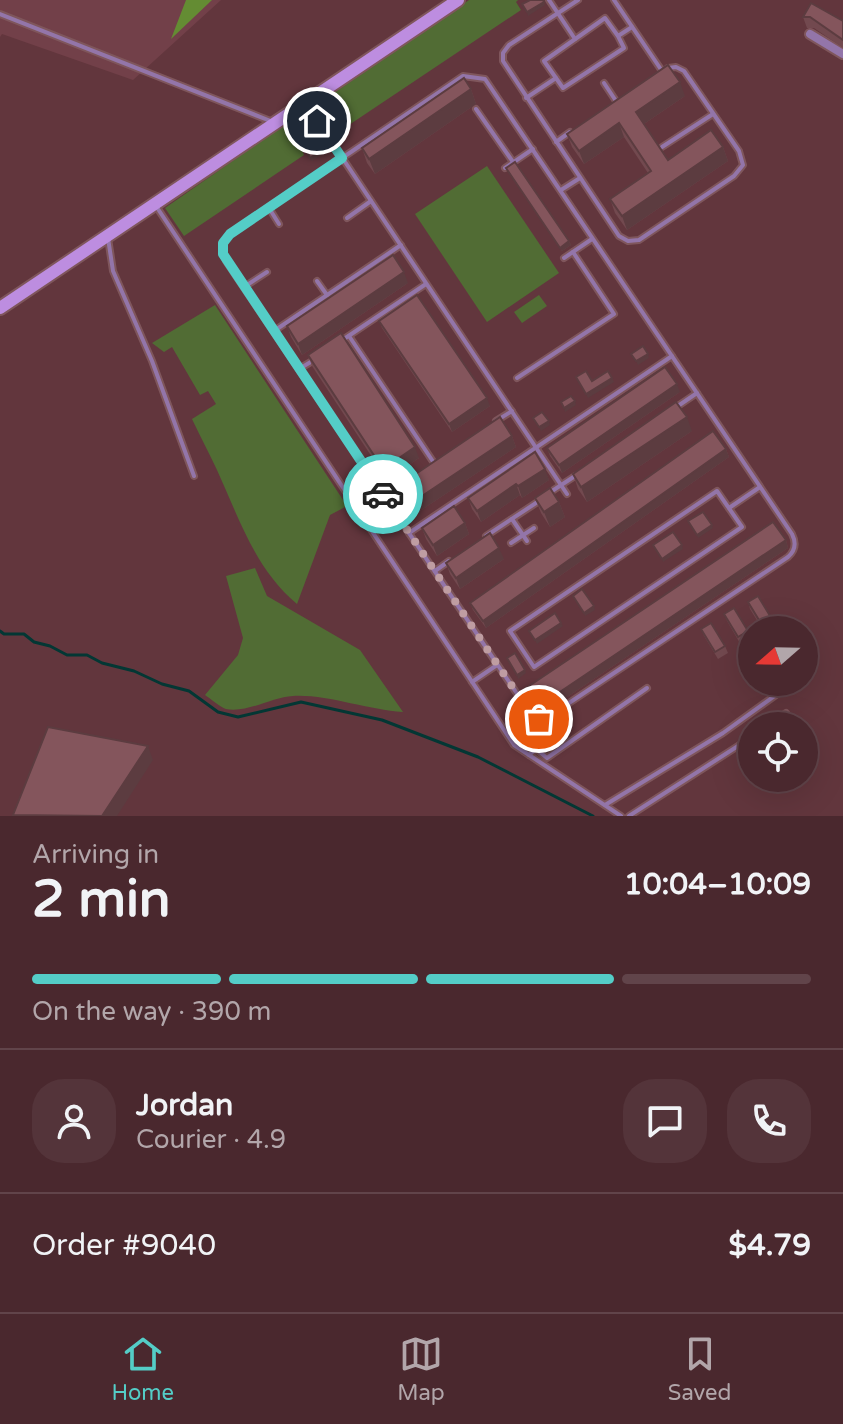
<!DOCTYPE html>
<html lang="en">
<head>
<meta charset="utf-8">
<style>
	:root { --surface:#4a282e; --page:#54343a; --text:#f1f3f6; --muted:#b2a6aa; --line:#61444a; --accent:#54cdc7 }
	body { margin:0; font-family:"Varela Round",sans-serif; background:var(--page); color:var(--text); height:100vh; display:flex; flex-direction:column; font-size:30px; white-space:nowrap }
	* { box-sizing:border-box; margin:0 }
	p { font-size:26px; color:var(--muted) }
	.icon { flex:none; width:44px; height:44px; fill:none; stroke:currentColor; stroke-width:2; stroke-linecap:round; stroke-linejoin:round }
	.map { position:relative; height:816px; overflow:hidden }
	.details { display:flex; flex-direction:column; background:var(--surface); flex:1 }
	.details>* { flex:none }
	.needle { width:52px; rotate:250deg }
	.buttons { position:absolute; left:738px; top:616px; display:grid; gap:16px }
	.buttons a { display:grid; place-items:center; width:80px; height:80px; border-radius:50%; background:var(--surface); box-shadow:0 8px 32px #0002,0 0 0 2px var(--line); font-size:40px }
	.pin { position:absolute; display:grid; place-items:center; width:68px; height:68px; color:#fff; margin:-34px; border:4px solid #fff; border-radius:50%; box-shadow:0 2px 8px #0007 }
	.courier { position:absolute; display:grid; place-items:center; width:80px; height:80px; margin:-40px; border:6px solid #54cdc7; border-radius:50%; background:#fff; color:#222; box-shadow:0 2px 10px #0007 }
	.headline em { font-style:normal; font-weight:700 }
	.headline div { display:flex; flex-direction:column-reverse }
	.headline { display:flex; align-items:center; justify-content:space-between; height:136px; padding:0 32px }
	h1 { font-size:52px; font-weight:700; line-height:60px }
	.bar { display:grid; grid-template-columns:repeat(4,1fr); gap:12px 8px; align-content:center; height:96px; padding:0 32px }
	.bar i { height:10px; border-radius:6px; background:var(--line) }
	.bar .current { background:var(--accent) }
	.bar p { grid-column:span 4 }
	.line { display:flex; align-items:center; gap:20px; padding:0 32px; border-top:2px solid var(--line) }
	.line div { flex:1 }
	.round { display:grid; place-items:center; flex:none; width:84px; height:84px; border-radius:32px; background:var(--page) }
	.dock { display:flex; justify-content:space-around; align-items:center; height:112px; border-top:2px solid var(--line); background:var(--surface); font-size:22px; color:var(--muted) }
	.dock a { display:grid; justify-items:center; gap:4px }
	.dock .current { color:var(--accent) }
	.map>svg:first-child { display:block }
	.built { fill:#724049 }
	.green { fill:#516c34 }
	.forest { fill:#648c33 }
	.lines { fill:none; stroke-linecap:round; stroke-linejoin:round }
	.stream { stroke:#033734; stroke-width:3 }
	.lane-casing { stroke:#7f565c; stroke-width:8 }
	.street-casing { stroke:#7f565c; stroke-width:12 }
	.secondary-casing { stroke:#7f565c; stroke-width:16 }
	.lane { stroke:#9375a9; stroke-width:4 }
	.street { stroke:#9375a9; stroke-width:8 }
	.secondary { stroke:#bd8de0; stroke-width:12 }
	.wall { fill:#72494f }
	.shaded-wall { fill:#5c3c40 }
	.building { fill:#84555c; stroke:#5c3c40; stroke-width:2 }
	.done { stroke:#bf9da2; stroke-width:8; stroke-dasharray:0 14.4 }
	.route { stroke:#54cdc7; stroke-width:10 }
</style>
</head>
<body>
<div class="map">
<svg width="843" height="816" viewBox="0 0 843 816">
	<rect width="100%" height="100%" fill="#62363d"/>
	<polygon class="built" points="0,0 221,0 133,80 2,34 0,37"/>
	<g class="green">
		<polygon points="469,0 518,0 516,2 521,10 334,135 315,106"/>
		<polygon points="301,113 309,119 319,133 300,146 304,155 184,236 165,208"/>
		<polygon points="487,166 559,273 487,322 415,214"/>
		<polygon points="539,295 547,306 522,323 514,312"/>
		<path d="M215 305 347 506 330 515 297 604C255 569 239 518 217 470 209 453 200 436 192 419L216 404 208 391 200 395 172 347 164 352 152 343Z"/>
		<path d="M255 568 267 596 360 650 403 712C368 710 326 694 293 696 272 697 248 713 226 709 220 707 211 699 205 695L238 655 243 638 226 576Z"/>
	</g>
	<polygon class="forest" points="186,0 212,0 171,39"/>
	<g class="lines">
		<polyline class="stream" points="0,631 4,634 24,634 34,642 50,646 67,655 87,655 102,663 134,671 162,684 189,691 218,712 238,717 301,702 382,720 478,757 593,816"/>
		<defs>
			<g id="lane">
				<polyline points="549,0 575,39"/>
				<polyline points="578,0 509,45 503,53 503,61 619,236 628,241 639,240 734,176 743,165 739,151 684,71 676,67 668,68"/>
				<polyline points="614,0 662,71"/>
				<polyline points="0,14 273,122"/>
				<polyline points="618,36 624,48 563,88 544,61 605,18 618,36 632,27"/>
				<path d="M463 76 485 79 792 534C796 542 796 550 788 557L545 719 537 718 530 713 226 261C221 250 222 242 230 234Z"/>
				<polyline points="604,83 616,101"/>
				<polyline points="526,98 556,78"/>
				<polyline points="307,105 567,494"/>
				<polyline points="476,109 513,162"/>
				<polyline points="556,142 570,132"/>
				<polyline points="662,147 713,114"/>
				<polyline points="505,168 533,149"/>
				<polyline points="561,190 580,178"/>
				<polyline points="156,206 514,745 621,816"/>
				<polyline points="269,208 279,224"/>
				<polyline points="347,218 371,201"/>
				<polyline points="108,238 113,271 152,361 194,476"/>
				<polyline points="564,258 592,239"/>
				<polyline points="317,281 327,295"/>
				<polyline points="244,287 267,272"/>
				<polyline points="274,331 401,245"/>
				<polyline points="349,336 434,463"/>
				<polyline points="341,341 426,284"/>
				<polyline points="299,369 314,360"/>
				<polyline points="517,378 614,314 573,252"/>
				<polyline points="675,408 697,393"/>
				<polyline points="496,421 512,411"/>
				<polygon points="717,491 742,527 534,667 510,631"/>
				<polyline points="549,493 575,476"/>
				<polyline points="385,496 399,486"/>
				<polyline points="729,508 760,487"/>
				<polyline points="512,519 527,541"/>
				<polyline points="409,533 672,356"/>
				<polyline points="486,536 539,501"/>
				<polyline points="511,543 534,528"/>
				<polyline points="435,571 449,561"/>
				<polyline points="804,671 805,670"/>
				<polyline points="472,682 497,665"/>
				<polyline points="767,726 786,713"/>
				<polyline points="529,755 536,749 547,758 647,688"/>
				<polyline points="605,805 723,733 794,682"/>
				<polyline points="629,816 752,737"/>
			</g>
			<polyline id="street" points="810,34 843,54"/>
			<polyline id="secondary" points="0,308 458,0"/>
		</defs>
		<use href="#lane" class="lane-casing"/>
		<use href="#street" class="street-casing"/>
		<use href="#secondary" class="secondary-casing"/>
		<use href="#lane" class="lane"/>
		<use href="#street" class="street"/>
		<use href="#secondary" class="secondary"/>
	</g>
	<g class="wall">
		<polygon points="803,17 843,21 843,48 814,28 807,28"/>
		<polygon points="471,89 476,104 375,174 367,163 362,148"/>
		<polygon points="685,96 644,124 668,160 723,147 728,161 627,230 615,213 610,199 648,173 624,137 584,164 572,147 567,134"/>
		<polygon points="506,168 569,241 571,245 562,251"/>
		<polygon points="408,283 302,355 291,337 287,326"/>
		<polygon points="379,321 490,406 452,432 382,328"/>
		<polygon points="308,355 419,458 387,480 312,366"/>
		<polygon points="680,392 562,473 550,456 547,448"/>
		<polygon points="692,431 587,502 578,489 573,474"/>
		<polygon points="512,436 516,447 411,517 399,499 395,488"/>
		<polygon points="726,449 729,457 486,628 473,610 470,603"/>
		<polygon points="535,452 549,480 522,498 520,495 481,522 472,509 468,498"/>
		<polygon points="535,498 559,502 565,517 550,527 541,513"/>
		<polygon points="465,523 469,534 437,556 426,539 422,528"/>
		<polygon points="786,540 788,548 542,714 529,695 526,688"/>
		<polygon points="504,559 460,589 450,574 446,563"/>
		<polygon points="748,602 772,619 774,626 768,630 763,630 750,609"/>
		<polygon points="724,614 748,631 751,639 741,645 727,621"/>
		<polygon points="701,629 725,646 728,653 718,659 704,636"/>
	</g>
	<g class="shaded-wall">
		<polygon points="544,2 545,5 528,16 527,12"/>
		<polygon points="680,82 685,96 641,126 636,112"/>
		<polygon points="471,89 476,104 375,174 369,159"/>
		<polygon points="619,123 624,137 584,164 579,151"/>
		<polygon points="327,147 328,150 312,161 310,158"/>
		<polygon points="723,147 728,161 627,230 622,216"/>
		<polygon points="569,241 571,245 562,251 560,248"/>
		<polygon points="404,272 408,283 302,355 298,344"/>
		<polygon points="648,354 649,358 638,365 636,361"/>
		<polygon points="612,378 614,382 588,398 586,394"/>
		<polygon points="677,384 680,392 562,473 559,465"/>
		<polygon points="487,398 490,406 452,432 449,424"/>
		<polygon points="575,401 576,405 565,412 564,408"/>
		<polygon points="687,417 692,431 587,502 581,487"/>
		<polygon points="549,421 550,425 541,431 539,427"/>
		<polygon points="512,436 516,447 411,517 407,506"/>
		<polygon points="415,447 419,458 387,480 383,469"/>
		<polygon points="726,449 729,457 486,628 483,621"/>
		<polygon points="545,469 549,480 522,498 518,486"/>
		<polygon points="516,484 520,495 481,522 477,511"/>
		<polygon points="559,502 565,517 550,527 544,512"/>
		<polygon points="465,523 469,534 437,556 433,545"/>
		<polygon points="712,525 713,528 698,538 697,535"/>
		<polygon points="786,540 788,548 542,714 539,706"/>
		<polygon points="682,545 683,549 663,562 662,559"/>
		<polygon points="499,548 504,559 460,589 456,578"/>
		<polygon points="594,606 595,610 585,616 584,613"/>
		<polygon points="561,623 563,626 537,644 535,640"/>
		<polygon points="525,670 526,673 518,679 517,675"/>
		<polygon points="148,746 153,760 117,816 102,816"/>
	</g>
	<g class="building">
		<polygon points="530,0 543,0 544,2 527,12 522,4"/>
		<polygon points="811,3 843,21 843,40 810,17 803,17"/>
		<polygon points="668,65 680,82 636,112 668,160 711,130 723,147 622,216 610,199 651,171 619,123 579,151 567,134"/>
		<polygon points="464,78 471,89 369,159 362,148"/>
		<polygon points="322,139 327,147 310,158 306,150"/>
		<polygon points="515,162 569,241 560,248 506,168"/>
		<polygon points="393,255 404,272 298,344 287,326"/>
		<polygon points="417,295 487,398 449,424 379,321"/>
		<polygon points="341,333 415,447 383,469 308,355"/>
		<polygon points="643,346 648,354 636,361 631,354"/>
		<polygon points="665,367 677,384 559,465 547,448"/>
		<polygon points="586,371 592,381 608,371 612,378 586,394 576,377"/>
		<polygon points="571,396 575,401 564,408 561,402"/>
		<polygon points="676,402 687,417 581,487 573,474"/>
		<polygon points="542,412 549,421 539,427 533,418"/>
		<polygon points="500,417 512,436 407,506 395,488"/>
		<polygon points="713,431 726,449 483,621 470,603"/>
		<polygon points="535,452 545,469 518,486 516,484 477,511 468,498"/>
		<polygon points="550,488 559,502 544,512 535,498"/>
		<polygon points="454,506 465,523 433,545 422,528"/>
		<polygon points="703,512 712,525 697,535 688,521"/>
		<polygon points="773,522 786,540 539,706 526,688"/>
		<polygon points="673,532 682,545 662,559 653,545"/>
		<polygon points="490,533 499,548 456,578 446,563"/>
		<polygon points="582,589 594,606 584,613 573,596"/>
		<polygon points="758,596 772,619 762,625 748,602"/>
		<polygon points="734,608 748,631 738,637 724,614"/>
		<polygon points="555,613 561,623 535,640 529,631"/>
		<polygon points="711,623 725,646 715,652 701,629"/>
		<polygon points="515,653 525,670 517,675 507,658"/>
		<polygon points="48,727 148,746 102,816 13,815"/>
	</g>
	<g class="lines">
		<polyline class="done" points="383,494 530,713 539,719"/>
		<polyline class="route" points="317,121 342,158 230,234 223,243 223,254 383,494"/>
	</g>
</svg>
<div class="buttons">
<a><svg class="needle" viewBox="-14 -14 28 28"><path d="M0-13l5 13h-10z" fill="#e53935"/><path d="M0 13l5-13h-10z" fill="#b2a6aa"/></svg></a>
<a><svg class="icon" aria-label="locate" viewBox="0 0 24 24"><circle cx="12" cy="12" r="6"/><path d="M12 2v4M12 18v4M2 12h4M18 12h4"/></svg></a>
</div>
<div class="pin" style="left:539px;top:719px;background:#ea580c"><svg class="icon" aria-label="bag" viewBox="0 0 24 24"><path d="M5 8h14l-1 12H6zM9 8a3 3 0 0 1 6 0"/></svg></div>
<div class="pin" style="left:317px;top:121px;background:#1f2937"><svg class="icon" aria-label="home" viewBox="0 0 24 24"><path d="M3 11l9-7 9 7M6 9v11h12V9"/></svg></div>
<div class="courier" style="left:383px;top:494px"><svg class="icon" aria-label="car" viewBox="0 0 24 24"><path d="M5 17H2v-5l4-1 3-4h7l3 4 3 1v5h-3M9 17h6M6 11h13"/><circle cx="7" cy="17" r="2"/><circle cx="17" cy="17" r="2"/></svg></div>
</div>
<section class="details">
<div class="headline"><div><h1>2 min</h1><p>Arriving in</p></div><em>10:04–10:09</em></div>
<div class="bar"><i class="current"></i><i class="current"></i><i class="current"></i><i></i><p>On the way · 390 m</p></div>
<div class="line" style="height:144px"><a class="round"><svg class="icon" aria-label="person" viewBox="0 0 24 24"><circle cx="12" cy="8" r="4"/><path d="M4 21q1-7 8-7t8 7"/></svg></a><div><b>Jordan</b><p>Courier · 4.9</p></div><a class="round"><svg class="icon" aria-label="chat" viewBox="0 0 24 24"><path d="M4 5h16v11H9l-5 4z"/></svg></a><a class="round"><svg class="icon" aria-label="phone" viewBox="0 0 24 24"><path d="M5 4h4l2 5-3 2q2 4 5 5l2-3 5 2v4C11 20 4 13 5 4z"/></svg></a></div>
<div class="line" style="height:104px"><div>Order #9040</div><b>$4.79</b></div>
</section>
<nav class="dock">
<a class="current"><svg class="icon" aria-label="home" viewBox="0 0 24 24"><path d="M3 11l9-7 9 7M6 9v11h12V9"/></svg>Home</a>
<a><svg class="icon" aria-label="map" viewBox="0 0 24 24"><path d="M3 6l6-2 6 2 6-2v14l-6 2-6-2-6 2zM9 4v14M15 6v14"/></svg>Map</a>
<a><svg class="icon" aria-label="saved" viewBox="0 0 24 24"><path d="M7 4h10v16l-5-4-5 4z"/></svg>Saved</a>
</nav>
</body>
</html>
